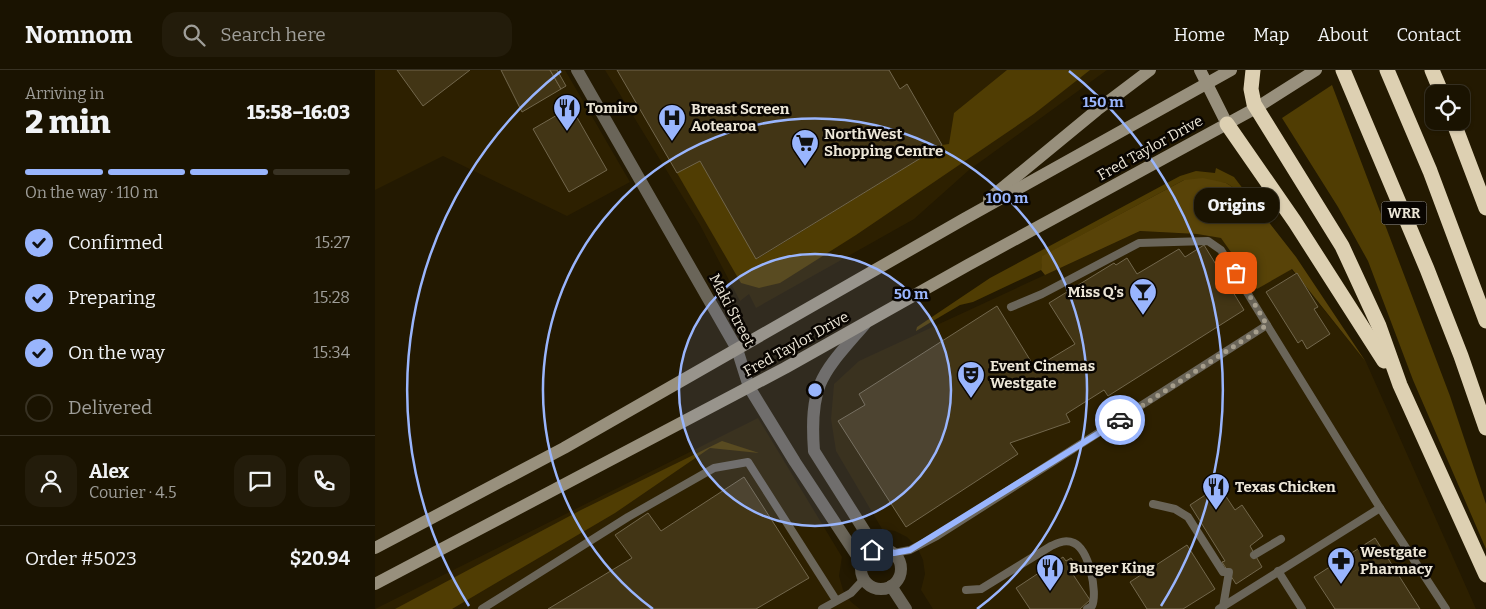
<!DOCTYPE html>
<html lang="en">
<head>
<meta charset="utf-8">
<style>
	:root { --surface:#1a1301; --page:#231c0b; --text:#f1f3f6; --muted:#9f9e99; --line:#383223; --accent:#99b5fd }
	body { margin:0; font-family:Bitter,serif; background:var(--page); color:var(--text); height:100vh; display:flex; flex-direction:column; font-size:19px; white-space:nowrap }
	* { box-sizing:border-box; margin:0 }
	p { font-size:16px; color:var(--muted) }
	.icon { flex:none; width:28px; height:28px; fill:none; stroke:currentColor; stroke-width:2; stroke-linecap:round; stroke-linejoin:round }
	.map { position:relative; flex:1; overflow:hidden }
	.drawer { display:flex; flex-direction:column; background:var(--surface); width:375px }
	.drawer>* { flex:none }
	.controls { position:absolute; left:1050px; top:15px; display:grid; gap:10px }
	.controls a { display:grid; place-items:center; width:45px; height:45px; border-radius:10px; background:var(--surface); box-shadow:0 1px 4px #0004,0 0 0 1px var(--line); font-size:25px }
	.pin { position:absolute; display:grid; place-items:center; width:42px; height:42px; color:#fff; margin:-21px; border-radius:10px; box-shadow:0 2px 8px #0006 }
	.courier { position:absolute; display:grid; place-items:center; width:50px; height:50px; margin:-25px; border:4px solid #99b5fd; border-radius:50%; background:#fff; color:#222; box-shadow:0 1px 6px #0007 }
	.bubble { position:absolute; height:35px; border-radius:15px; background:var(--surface); box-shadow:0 1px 4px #0004,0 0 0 1px var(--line); font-size:16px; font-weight:800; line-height:35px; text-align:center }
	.head em { font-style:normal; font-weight:800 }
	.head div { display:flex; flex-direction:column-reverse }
	.head { display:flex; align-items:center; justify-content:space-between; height:85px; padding:0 25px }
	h1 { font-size:32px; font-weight:800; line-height:38px }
	.bar { display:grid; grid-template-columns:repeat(4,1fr); gap:8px 5px; align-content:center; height:60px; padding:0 25px }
	.bar i { height:6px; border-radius:4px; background:var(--line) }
	.bar .selected { background:var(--accent) }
	.bar p { grid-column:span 4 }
	.line { display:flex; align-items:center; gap:12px; padding:0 25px; border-top:1px solid var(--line) }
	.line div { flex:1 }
	.round { display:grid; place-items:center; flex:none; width:52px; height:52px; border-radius:15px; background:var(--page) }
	ol { padding:0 25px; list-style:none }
	li { display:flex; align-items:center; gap:15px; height:55px }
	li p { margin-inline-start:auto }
	li .icon { padding:5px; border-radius:50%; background:var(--accent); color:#111; stroke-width:4 }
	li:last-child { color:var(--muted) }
	li i { width:28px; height:28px; border:2px solid var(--line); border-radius:50% }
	header { display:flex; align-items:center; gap:30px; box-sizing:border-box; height:70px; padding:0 25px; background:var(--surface); border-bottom:1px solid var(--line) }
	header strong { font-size:24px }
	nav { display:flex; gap:28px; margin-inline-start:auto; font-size:18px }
	.search { width:350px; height:45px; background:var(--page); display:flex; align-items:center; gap:12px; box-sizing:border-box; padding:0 18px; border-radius:15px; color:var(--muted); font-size:19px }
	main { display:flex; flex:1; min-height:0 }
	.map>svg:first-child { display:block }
	.built { fill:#2d2000 }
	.green { fill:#503d03 }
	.forest { fill:#584308 }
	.building { fill:#423515; stroke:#72674c }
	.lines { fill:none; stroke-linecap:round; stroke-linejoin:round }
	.service { stroke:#6a6559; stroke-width:8 }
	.minor { stroke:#6a6559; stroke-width:12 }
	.tertiary { stroke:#6a6559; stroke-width:12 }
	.secondary { stroke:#98907d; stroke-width:12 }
	.motorway { stroke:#ddd0b2; stroke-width:15 }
	.done { stroke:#a69e8c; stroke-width:5; stroke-dasharray:0 9 }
	.route { stroke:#99b5fd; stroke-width:6 }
	.ring { fill:none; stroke:#99b5fd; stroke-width:2.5 }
	.labels { text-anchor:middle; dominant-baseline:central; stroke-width:5; stroke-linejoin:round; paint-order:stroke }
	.shield { fill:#090501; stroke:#a8a297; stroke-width:1 }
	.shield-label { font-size:14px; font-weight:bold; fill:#ece6d7 }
	.poi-label { font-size:15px; font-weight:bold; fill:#ece6d7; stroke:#090501; text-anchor:start }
	.street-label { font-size:15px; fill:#ece6d7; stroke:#090501 }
	.centre { fill:#99b5fd; stroke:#090501; stroke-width:2.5 }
	.ring-label { font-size:15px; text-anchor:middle; font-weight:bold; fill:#99b5fd; stroke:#090501; stroke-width:5; stroke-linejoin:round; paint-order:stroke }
</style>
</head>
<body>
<header>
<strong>Nomnom</strong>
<div class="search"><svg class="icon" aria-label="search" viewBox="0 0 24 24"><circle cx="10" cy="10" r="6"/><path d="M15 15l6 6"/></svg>Search here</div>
<nav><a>Home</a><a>Map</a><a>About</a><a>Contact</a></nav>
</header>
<main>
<section class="drawer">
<div class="head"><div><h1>2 min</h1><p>Arriving in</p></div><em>15:58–16:03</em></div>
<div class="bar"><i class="selected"></i><i class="selected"></i><i class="selected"></i><i></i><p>On the way · 110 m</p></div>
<ol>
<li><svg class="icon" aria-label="check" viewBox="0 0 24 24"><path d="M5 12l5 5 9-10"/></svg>Confirmed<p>15:27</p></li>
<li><svg class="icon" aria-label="check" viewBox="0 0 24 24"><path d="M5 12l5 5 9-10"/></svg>Preparing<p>15:28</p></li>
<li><svg class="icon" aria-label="check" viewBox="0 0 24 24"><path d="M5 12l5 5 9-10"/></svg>On the way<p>15:34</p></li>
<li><i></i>Delivered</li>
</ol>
<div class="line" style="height:90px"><a class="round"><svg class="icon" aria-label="person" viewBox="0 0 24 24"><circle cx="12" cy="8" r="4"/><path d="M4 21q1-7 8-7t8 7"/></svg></a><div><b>Alex</b><p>Courier · 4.5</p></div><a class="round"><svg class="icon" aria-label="chat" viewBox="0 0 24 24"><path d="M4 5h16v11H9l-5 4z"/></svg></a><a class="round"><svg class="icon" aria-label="phone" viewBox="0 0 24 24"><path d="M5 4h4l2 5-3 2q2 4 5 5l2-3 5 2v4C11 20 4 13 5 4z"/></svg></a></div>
<div class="line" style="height:65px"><div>Order #5023</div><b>$20.94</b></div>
</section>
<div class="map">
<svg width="1111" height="539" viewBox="0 0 1111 539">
	<rect width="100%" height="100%" fill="#231901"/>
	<g class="built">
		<polygon points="0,0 190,0 255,112 192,146 68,86 0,120"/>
		<polygon points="230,0 732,0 594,100 539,149 381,238 374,224 365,231 325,155"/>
		<polygon points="765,161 822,164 847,168 882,218 916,199 991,292 1101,539 558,539 546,520 550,504 548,490 542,477 532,467 520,461 507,459 461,381 456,349 459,314 484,291"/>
		<polygon points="383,348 467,487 464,506 468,520 476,532 485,539 0,539"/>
	</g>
	<g class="green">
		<polygon points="632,0 715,0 659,44 481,165 405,213 384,218 366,213 302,103 325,91 382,189 567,75 574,74 579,43"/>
		<polygon points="957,15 1075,326 1111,434 1111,479 1038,310 993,191 963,137 907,48"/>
		<polygon points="841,98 859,107 875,128 851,113 809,110 668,186 666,200 598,232 585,235 541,261 542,257 615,208 805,106 821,101 840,103"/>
		<polygon points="347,371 384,383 335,378 240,443 77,539 20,539 206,440"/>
	</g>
	<polygon class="forest" points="828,108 851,113 875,128 921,187 991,292 917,199 882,219 846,168 822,164 765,161 670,205 666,200 667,186 809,110"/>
	<g class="building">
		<polygon points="22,0 95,0 48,36"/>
		<polygon points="126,0 175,0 186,19 147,42"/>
		<polygon points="175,0 182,0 191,16 186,19"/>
		<polygon points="242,0 514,0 525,19 532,14 567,75 381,189 325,91 302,103"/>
		<polygon points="196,37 232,100 194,122 158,59"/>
		<polygon points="829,175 869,240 733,326 729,320 691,344 695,352 635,373 643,384 531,457 463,351 490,335 484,324 622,236 660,298 700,274 674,233 739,193 741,195 752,188 762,204 804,179 810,187"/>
		<polygon points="922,203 943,237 939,239 955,264 932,279 927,270 923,273 891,222"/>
		<polygon points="369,407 434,508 381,539 173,539 257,488 240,465 273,443 286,461"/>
		<polygon points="844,416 860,440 867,435 888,466 875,476 887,497 861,514 847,492 850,491 815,435"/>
		<polygon points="1000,468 1045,539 960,539 939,507"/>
		<polygon points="812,475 840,519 808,539 772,539 755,512"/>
		<polygon points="688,487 691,491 696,488 704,499 697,503 715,530 705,539 655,539 641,518"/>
	</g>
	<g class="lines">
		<g class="service">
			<polyline points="636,237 667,224 764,173 833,171 846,180 892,255"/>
			<polyline points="778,434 800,439 813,447 848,502 854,502 848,537"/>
			<polyline points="1005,438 1071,539"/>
			<polyline points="519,483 535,480 562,466 892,255 1005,438 844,539"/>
			<polyline points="879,485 906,469"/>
			<polyline points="903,501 927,539"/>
			<path d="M591 520 606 519 676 476C683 473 690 469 699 473 714 480 723 522 717 536L712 539"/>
			<polyline points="107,539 253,447 339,398 373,392 461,530"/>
			<polyline points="447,539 476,523 489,509"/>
		</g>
		<polyline class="minor" points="202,0 362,279"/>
		<g class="tertiary">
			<path d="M490 254C448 303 434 312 439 381L501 479"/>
			<polyline points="362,279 374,317 420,392 486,492"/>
			<circle cx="506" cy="499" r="20"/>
			<polyline points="516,516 531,539"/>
		</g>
		<g class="secondary">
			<polyline points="825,0 852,54"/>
			<polyline points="614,129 722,40 775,0"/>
			<polyline points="0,478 189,378 589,149 856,0"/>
			<polyline points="0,514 410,298 593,195 881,38 941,0"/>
		</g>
		<g class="motorway">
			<polyline points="878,0 876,19 879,34 967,176 1004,256 1025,315 1111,505"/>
			<polyline points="968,0 1052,199 1086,286 1111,358"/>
			<polyline points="1012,0 1055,101 1111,251"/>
			<polyline points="1057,0 1067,24"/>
			<polyline points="1078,51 1111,138"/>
			<polyline points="852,54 920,152 1009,291"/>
		</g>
	</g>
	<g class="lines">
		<polyline class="done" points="745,350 892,255 861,203"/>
		<polyline class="route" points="497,480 508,478 519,483 535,480 745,350"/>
	</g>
	<circle cx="440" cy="320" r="136" fill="#99b5fd" fill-opacity=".12"/>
	<g class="ring">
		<circle cx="440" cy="320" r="136"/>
		<path d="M278 539A272 272 0 1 1 602 539"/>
		<path d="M94 536A408 408 0 0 1 186 1M694 1A408 408 0 0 1 786 536"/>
	</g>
	<defs>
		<symbol id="restaurant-pin" viewBox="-11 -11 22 30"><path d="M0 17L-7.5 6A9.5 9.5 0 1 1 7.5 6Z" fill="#99b5fd" stroke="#090501"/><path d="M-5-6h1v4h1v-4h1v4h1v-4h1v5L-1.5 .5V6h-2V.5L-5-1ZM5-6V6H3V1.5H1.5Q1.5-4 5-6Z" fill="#111"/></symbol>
		<symbol id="hospital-pin" viewBox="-11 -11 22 30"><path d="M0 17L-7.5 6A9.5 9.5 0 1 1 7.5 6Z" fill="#99b5fd" stroke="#090501"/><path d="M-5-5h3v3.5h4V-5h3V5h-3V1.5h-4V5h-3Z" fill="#111"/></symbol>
		<symbol id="supermarket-pin" viewBox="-11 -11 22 30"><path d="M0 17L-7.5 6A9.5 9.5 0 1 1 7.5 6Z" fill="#99b5fd" stroke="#090501"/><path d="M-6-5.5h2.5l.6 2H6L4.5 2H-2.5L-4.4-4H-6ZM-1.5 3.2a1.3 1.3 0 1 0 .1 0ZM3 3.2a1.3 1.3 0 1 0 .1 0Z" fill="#111"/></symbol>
		<symbol id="bar-pin" viewBox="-11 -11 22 30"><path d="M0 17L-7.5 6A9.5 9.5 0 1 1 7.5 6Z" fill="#99b5fd" stroke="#090501"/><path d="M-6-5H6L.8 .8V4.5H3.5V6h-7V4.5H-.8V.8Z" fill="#111"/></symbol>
		<symbol id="theatre-pin" viewBox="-11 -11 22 30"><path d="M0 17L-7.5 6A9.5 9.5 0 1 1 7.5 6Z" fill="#99b5fd" stroke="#090501"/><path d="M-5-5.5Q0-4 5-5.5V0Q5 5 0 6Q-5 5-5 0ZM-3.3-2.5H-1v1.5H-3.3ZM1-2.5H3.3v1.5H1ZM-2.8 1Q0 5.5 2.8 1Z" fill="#111"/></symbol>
		<symbol id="pharmacy-pin" viewBox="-11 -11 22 30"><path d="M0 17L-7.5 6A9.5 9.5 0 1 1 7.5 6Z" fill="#99b5fd" stroke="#090501"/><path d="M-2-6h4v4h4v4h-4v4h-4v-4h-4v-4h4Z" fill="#111"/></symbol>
	</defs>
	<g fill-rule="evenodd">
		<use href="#restaurant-pin" x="176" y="22" width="32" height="43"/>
		<use href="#hospital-pin" x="281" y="32" width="32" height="43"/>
		<use href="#supermarket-pin" x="414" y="57" width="32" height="43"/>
		<use href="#bar-pin" x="752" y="206" width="32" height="43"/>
		<use href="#theatre-pin" x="580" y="289" width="32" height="43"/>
		<use href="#restaurant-pin" x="825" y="401" width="32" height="43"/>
		<use href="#pharmacy-pin" x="950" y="475" width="32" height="43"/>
		<use href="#restaurant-pin" x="659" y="482" width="32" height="43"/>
	</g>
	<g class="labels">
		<rect class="shield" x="1006.5" y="131.5" width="45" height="23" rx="4"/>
		<g class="shield-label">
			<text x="1029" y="143">WRR</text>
		</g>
		<g class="poi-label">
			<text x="211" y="38">Tomiro</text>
			<text x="316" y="39">Breast Screen<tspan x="316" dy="17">Aotearoa</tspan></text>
			<text x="449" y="64">NorthWest<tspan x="449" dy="17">Shopping Centre</tspan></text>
			<text x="749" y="222" text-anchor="end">Miss Q's</text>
			<text x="615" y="296">Event Cinemas<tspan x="615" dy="17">Westgate</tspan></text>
			<text x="860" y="417">Texas Chicken</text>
			<text x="985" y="482">Westgate<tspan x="985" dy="17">Pharmacy</tspan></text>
			<text x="694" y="498">Burger King</text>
		</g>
		<g class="street-label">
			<text transform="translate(775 78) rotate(-29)">Fred Taylor Drive</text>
			<text transform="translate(357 240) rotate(62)">Maki Street</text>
			<text transform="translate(421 274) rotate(-29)">Fred Taylor Drive</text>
		</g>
	</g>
	<circle cx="440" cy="320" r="8" class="centre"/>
	<g class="ring-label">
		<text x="728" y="37">150 m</text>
		<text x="632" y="133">100 m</text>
		<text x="536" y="229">50 m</text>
	</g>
</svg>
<div class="controls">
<a><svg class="icon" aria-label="locate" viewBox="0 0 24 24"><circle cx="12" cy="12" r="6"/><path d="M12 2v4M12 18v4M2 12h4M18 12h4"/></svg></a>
</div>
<div class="pin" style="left:861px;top:203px;background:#ea580c"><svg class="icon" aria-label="bag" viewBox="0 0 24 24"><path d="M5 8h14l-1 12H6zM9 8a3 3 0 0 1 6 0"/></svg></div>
<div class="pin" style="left:497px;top:480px;background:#1f2937"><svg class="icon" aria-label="home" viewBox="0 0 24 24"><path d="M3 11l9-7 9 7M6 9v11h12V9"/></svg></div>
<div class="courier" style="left:745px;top:350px"><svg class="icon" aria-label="car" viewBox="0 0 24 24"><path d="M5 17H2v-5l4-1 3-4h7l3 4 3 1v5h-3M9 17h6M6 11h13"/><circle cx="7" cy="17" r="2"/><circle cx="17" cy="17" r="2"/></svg></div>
<div class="bubble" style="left:819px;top:118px;width:85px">Origins</div>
</div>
</main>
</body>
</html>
